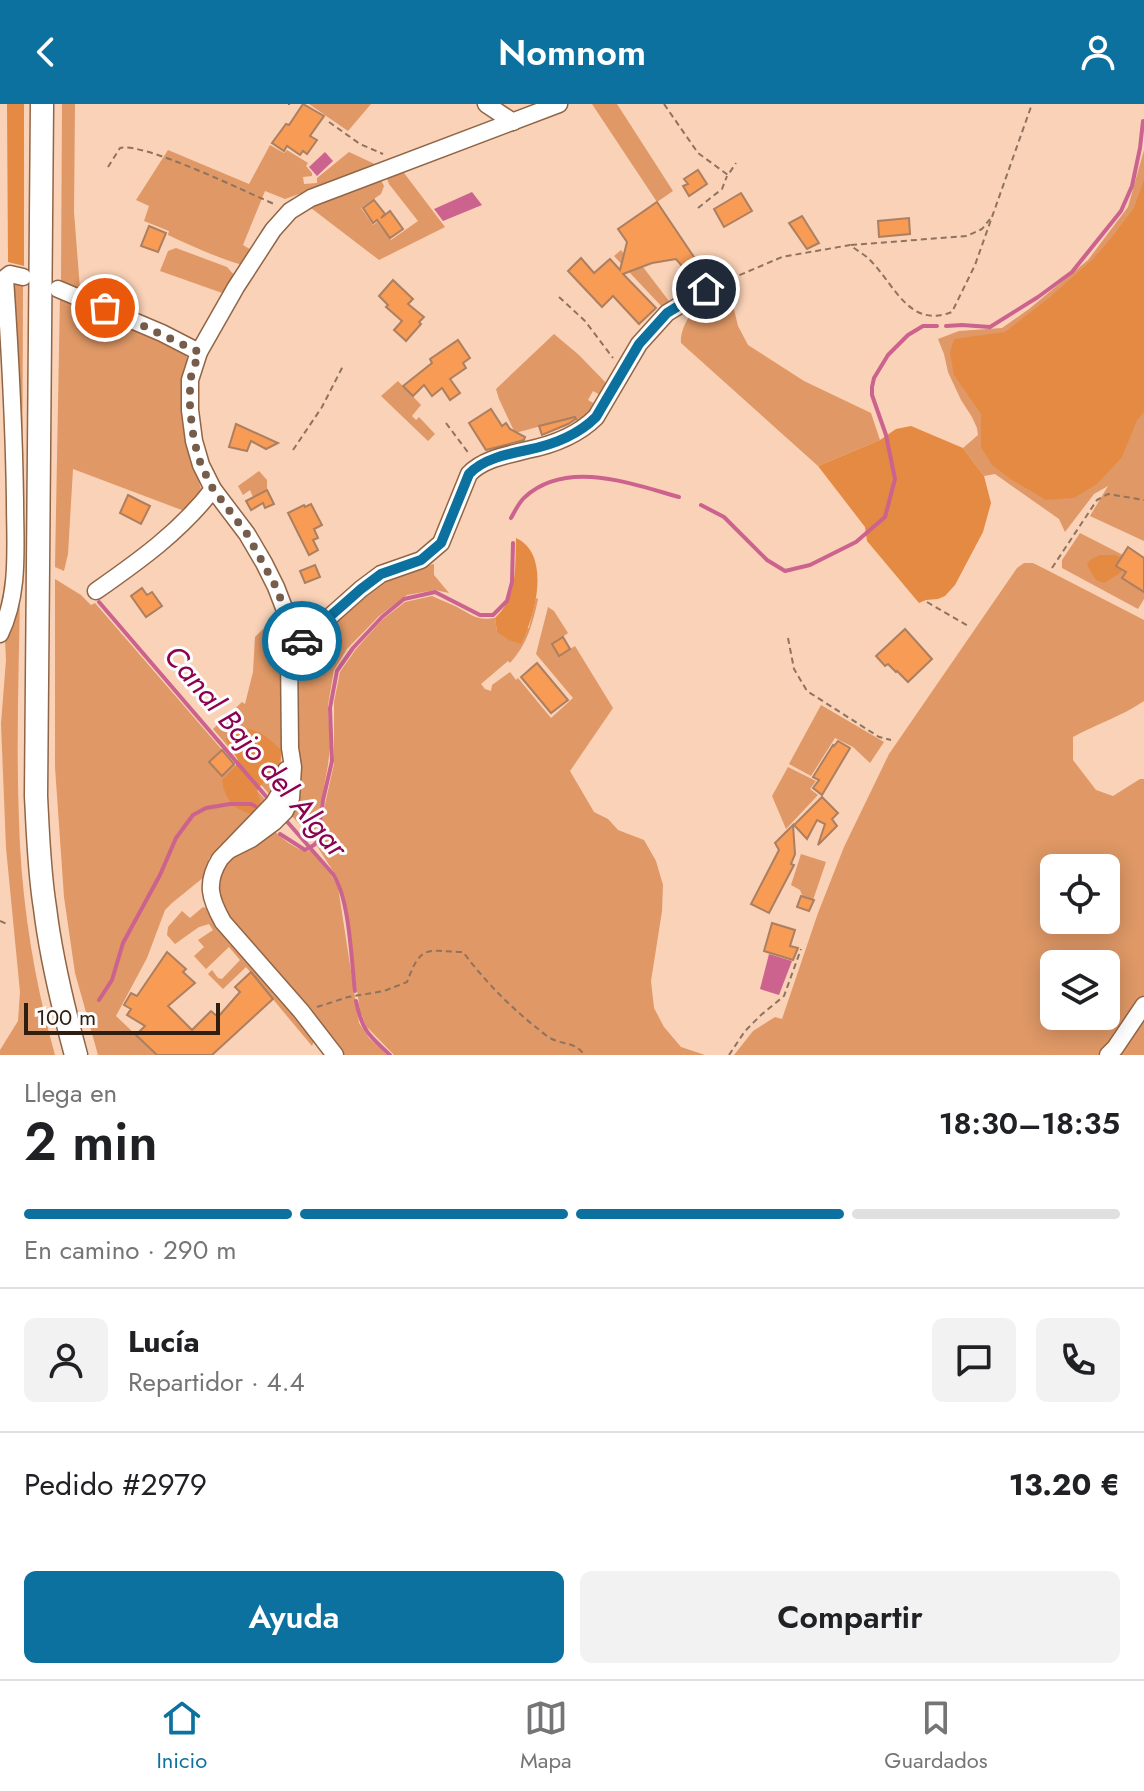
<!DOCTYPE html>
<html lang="es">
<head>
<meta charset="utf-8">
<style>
	:root { --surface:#fff; --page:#f2f2f2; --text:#202124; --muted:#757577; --line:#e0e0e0; --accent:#0c719e }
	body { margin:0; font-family:Jost,sans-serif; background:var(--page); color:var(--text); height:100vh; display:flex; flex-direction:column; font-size:30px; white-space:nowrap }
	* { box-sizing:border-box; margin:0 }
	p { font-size:26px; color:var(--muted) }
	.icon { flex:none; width:44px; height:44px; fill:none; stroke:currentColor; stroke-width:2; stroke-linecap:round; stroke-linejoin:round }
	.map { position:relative; height:951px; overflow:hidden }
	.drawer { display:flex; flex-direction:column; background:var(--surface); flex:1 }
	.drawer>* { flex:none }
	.fabs { position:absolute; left:1040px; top:750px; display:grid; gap:16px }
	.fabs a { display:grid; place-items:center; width:80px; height:80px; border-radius:12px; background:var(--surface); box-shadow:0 4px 20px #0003; font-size:40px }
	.scale { position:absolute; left:24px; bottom:20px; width:196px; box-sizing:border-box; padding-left:8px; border:4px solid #2f1d10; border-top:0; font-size:22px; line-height:28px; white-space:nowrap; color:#2f1d10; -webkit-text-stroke:6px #fcfcfc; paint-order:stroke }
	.pin { position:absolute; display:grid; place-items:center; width:68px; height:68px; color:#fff; margin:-34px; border:4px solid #fff; border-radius:50%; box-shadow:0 2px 8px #0007 }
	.courier { position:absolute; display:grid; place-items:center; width:80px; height:80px; margin:-40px; border:6px solid #0c719e; border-radius:50%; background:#fff; color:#222; box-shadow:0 2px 10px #0007 }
	.overview em { font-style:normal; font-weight:600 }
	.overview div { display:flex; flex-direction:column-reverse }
	.overview { display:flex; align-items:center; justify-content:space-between; height:136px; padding:0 24px }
	h1 { font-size:52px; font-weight:600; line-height:60px }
	.bar { display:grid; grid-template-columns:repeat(4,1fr); gap:12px 8px; align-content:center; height:96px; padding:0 24px }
	.bar i { height:10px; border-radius:6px; background:var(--line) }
	.bar .current { background:var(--accent) }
	.bar p { grid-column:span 4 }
	.line { display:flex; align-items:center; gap:20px; padding:0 24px; border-top:2px solid var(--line) }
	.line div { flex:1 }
	.round { display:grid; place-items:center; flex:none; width:84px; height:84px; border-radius:12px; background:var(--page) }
	.button { display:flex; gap:16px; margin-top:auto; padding:16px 24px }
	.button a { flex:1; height:92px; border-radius:12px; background:var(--accent); color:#fff; font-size:32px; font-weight:600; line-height:92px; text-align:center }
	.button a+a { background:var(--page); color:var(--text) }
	header { display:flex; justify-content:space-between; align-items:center; height:104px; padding:0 24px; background:var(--accent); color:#fff; font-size:36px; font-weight:600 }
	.tab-bar { display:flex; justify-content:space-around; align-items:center; height:112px; border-top:2px solid var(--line); background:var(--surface); font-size:22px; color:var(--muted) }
	.tab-bar a { display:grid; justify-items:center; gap:4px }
	.tab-bar .current { color:var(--accent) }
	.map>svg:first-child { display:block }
	.green { fill:#df9866; fill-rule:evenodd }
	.forest { fill:#e58a43 }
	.water { fill:#cb638e }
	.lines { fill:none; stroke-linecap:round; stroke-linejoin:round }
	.stream { stroke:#cb638e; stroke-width:4 }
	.building { fill:#f89b55; stroke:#ac7f60; stroke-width:2 }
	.minor-casing { stroke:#906546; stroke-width:19 }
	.highway-casing { stroke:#906546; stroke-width:25 }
	.path { stroke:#8f735f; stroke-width:2; stroke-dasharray:6 4; stroke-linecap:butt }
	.minor { stroke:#fff; stroke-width:16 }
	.highway { stroke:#fff; stroke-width:22 }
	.done { stroke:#765c4a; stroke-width:8; stroke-dasharray:0 14.4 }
	.route { stroke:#0c719e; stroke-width:10 }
	.labels { text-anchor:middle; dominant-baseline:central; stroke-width:6; stroke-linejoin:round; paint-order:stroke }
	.water-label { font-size:30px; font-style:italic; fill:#8b004f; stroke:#fcfcfc }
</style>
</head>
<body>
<header><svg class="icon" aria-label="back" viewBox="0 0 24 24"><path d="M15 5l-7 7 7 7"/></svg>Nomnom<svg class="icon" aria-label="person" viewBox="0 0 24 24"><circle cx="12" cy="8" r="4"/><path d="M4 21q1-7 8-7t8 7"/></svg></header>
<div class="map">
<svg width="1144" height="951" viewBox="0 0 1144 951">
	<rect width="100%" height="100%" fill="#fad2b7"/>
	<g class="green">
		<polygon points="62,0 75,0 74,108 80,185 65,178 61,178"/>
		<polygon points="309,0 371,0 348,27"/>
		<polygon points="592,0 617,0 673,87 657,98"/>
		<path d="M270 41 284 49 287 46 308 59 306 62 312 69V72L303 73 304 80 317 79V74L349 48 379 62 285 95 265 87 243 141 253 147 243 161C217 154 192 142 168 131L169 127 144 117 149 102 136 96 168 46 249 80Z"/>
		<polygon points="1144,46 1144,437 1090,412 1108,382 1094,390 1065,428 1059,415 995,370 984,372 963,344 978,331 977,324 972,313 961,296 948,268 944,250 938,235 959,227 1002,224 1029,205 1088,156 1128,103"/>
		<polygon points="401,65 445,123 379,156 311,104 380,74 384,82 381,90 361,104 373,121 377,118 391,136 418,117 389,80 386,72"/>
		<polygon points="176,144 227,163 235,172 225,190 160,167 168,147"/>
		<polygon points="621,146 636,165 643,163 672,201 665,206 614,152"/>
		<polygon points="10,178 23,181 22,444"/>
		<path d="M730 180 731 193 738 222 748 241 804 277 871 309 880 336 818 362 681 239C679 221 701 192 717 184 721 182 726 182 730 180Z"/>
		<polygon points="60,192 183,248 187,253 188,259 182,288 183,321 201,385 187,408 73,365 68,450 64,467 55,463"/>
		<polygon points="554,230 579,251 609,282 604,293 593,287 588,296 595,300 595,302 578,322 575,313 515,329 499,295 496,285"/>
		<polygon points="398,277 421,301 412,312 416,316 419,313 435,330 428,337 381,292"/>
		<polygon points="259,367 267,376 267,386 253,393 250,386 243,391 238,382"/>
		<polygon points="1080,429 1123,451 1116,462 1126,468 1122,474 1144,488 1144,495 1138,505 1062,464 1062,456"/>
		<path d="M1024 459H1033L1043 464 1144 516V597C1122 612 1097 620 1073 633V656L1096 686 1113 692 1140 675H1144V891L1120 928 1099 951H734L753 927 775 913 782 915 818 809 844 743 889 650 1017 464ZM1054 764H1106V816H1054ZM1054 860H1106V912H1054Z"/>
		<polygon points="434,460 434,471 449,489 435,486 407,491 379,512 347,545 334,566 328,601 330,643 328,661 314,736 290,710 295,563 299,549 379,476 417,464"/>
		<polygon points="55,475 81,491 91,501 95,499 268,699 209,754 204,773 172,799 165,806 147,854 116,912 157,951 98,951 75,869 64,793 55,663"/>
		<path d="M20 486C19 563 16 640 19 717 21 796 34 876 55 951H0V946L18 917 20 888 6 744 1 620 6 556 5 536Z"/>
		<path d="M432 492C440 496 449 499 457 503 472 511 476 517 495 514L497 528 529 524 536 494 538 495C533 519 527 541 510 559L508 557 481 580 485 585 491 587 492 581 510 568 516 576 518 574 551 614 573 594 536 550 548 503 554 507 568 529 553 540 559 552 575 542 613 604 570 667 594 708 608 715 618 726 644 736 656 757 663 781 662 807 651 877 654 904 664 923 681 943 705 951H394L366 922 360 906 341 783 338 775 317 742 322 732 323 709 334 660V598L340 568 356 545 382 516 405 498Z"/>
		<path d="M279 509C282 541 283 572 283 603 283 634 283 662 274 691H270L213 625 242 598 245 600 253 568 255 533Z"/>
		<polygon points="821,601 884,638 870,659 853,643 835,634 811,672 789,660"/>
		<polygon points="788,663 816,677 810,685 818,691 786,725 772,692"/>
		<path d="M272 724C281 735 293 743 306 748L310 746 330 769 338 783 359 919 369 934 387 951H344L331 933 227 810C223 800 217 789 218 779 220 754 254 737 272 724Z"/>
		<polygon points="801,750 826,758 813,796 803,793 800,786 791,781"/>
		<polygon points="203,803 209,805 314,937 312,942 246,863 223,885 208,870 212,866 218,874 222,875 240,856 229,843 206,865 194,852 204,843 198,836 213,826 209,820 199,823 175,840 167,831 168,823 182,807 190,814"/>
		<polygon points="1144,910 1144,951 1111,951"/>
	</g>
	<g class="forest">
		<polygon points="7,0 24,0 24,162 8,158"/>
		<polygon points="1144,76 1144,308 1137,316 1122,353 1097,380 1074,394 1046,396 1012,376 992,361 981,343 981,310 954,271 950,249 954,235 1005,228 1049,194 1094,154 1112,133 1134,104"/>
		<polygon points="911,322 963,344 984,372 991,399 983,428 955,481 945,492 938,495 926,496 919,499 867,437 865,423 818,362 880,336 896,325"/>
		<path d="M516 434C552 450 535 513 521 540L509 536 497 528 495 514C518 493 515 463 516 434Z"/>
		<polygon points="1100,451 1116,451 1126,457 1127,462 1120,469 1104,479 1096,476 1087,461 1090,456"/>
		<path d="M239 623C259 626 267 632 281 646 279 673 269 668 257 687L262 704 251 710C232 704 225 695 222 676L235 663 238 656 226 636 228 629Z"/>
	</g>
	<g class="water">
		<polygon points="325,48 333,57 317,72 309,63"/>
		<polygon points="472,88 482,101 443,117 434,105"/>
		<polygon points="769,850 792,857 779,891 760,885"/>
	</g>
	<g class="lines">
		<g class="stream">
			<polyline points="946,222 962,221 990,223 1038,193 1072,168 1121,107 1132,82 1140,44 1143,17"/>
			<polyline points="701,401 724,413 767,456 785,467 810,461 856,438 885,413 895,375 886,331 872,291 872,283 874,274 888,251 908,231 923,222 937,222"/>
			<path d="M511 414C515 407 519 398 525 393 567 355 632 380 679 393"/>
			<polyline points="99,498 270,697"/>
			<path d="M283 713 333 770C350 796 351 855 355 887"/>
			<polyline points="280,730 305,746 314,741 318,737 323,696 332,657 330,604 337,567 353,544 382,513 404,495 435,488 480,511 493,511 507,497 512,478 513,439"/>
			<polyline points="99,896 112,876 123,839 160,771 176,734 193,711 206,704 230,700 251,700 255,702"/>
			<path d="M356 897C362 926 368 931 390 951"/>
		</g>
	</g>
	<g class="building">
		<polygon points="303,0 324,12 310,32 317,36 307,50 303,47 300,51 287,42 284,47 272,39 286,20 289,21"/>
		<polygon points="698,66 707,80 689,92 683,82 688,80 684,75"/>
		<polygon points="741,89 752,107 724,123 714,105"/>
		<polygon points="374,96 385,110 381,114 390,107 403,125 390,134 377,116 373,119 363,104"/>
		<polygon points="657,98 708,174 696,178 676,155 652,159 623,170 656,204 639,220 613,192 602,203 568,167 581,154 594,169 610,155 620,166 627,138 618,125"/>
		<polygon points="802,112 819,139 807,145 789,119"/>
		<polygon points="909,114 910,130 879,133 878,117"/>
		<polygon points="149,122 166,129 158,148 141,142"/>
		<polygon points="393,176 413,195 408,200 424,213 419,218 421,220 406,237 394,226 402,217 386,203 388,201 379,192"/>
		<polygon points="458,236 470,254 463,259 466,264 450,275 460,289 450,296 442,284 432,292 424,281 413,292 403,282 432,259 430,255"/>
		<polygon points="491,305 502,322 506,319 510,325 525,333 524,336 486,346 469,319"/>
		<polygon points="575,313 576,315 568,320 542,331 539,322"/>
		<polygon points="236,320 278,339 266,345 251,337 247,347 229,343"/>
		<polygon points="267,386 274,400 265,404 263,399 251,406 246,397"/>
		<polygon points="128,391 150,402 141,420 120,409"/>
		<polygon points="311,400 322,421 314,425 318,434 313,436 318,446 309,451 288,409 304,401 305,403"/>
		<polygon points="1128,443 1144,454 1144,488 1122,474 1126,468 1116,462"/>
		<polygon points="315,461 320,473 305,479 300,467"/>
		<polygon points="142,484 147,491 152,488 162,502 146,513 131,492"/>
		<polygon points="905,525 932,555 908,578 897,567 896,568 888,560 885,562 876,552"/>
		<polygon points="563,533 570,545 559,552 552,540"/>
		<polygon points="537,559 568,596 551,609 521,573"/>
		<polygon points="838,637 850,644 822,691 813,684 819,676 813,673 833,641 834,642"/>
		<polygon points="222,646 234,660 222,672 209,658"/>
		<polygon points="822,693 838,709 832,715 837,722 818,741 825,720 817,716 807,735 794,721"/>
		<polygon points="793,721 795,750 791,760 794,761 769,809 751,800 779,746 775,739"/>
		<polygon points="801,792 814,796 809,807 797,803"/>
		<polygon points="772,819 795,826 790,842 798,844 793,856 764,847"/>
		<polygon points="167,848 186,865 183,868 195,879 168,902 192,926 211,907 218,913 240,888 235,883 251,868 273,895 212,951 157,951 136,931 145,922 127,911 131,905 124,901 131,889 137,892"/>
	</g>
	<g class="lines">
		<defs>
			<g id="minor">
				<polyline points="486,0 513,18"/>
				<polyline points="58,185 162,229 199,248"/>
				<path d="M96 487C139 457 181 427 213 385"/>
				<path d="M0 530C20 489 15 442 15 397 14 322 10 248 5 174L10 170 23 173"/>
				<path d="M289 549 361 485 381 470 421 456 441 439 469 370C483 355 507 351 527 346 552 341 578 331 596 313L639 240 667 209 706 185"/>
				<path d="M286 666 281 687 274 699 220 755C205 779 210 795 223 818L301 907 335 951"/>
				<polyline points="229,746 251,735 274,718 285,707 291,694 293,663 290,644 289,549 286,509 276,483 264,459 247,430 213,385 201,361 194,337 190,306 190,276 199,248 236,183 273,126 290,107 311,94 559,0"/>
				<polyline points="1108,951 1115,944 1144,901"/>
			</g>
			<path id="highway" d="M42 0 36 692C38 730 39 767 45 804 51 854 63 903 76 951"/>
		</defs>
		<use href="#minor" class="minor-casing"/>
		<use href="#highway" class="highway-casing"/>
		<g class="path">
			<polyline points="664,0 698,49 728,71 736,59"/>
			<polyline points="289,1 289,0"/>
			<polyline points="329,18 360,40 383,50"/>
			<path d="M108 63 120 44C144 38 246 88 274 100"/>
			<polyline points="698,104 722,85 727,72"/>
			<polyline points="851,141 967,132 982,125 990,115"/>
			<path d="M721 179 782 153 850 141C856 146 864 150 870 156 895 181 909 225 952 208L975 161 1032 0"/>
			<polyline points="559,193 585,217 613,254"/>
			<polyline points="446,319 470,351"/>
			<polyline points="293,346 322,303 343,262"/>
			<polyline points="1052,464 1097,396 1108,390 1144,396"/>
			<polyline points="927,498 970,523"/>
			<polyline points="788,534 794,565 807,587 879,633 891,636"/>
			<polyline points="0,817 7,820"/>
			<path d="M317 903 348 893 384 887 407 878C421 840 426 847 463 848 484 876 509 902 537 924 541 927 547 933 552 935 564 941 576 938 584 951"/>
			<polyline points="729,951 745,927 761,911 784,892 801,845"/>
		</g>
		<use href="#minor" class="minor"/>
		<use href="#highway" class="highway"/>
	</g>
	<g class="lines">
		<polyline class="done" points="105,204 199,248 190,276 190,306 194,337 201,361 213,385 247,430 276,483 286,509 289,549 302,537"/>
		<path class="route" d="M302 537 361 485 381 470 421 456 441 439 469 370C483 355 507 350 527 346 552 341 578 331 596 313L639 240 667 209 706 185"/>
	</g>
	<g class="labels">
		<g class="water-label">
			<text transform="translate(256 647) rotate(50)">Canal Bajo del Algar</text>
		</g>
	</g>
</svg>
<div class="fabs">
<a><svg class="icon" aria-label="locate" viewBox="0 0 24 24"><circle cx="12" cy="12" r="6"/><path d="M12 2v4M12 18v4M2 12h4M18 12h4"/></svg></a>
<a><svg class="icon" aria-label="layers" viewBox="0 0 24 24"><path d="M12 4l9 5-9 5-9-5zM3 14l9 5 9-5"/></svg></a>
</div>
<div class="scale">100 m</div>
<div class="pin" style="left:105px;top:204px;background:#ea580c"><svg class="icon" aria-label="bag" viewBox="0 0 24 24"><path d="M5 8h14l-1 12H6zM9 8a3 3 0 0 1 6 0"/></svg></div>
<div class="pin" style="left:706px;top:185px;background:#1f2937"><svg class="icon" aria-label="home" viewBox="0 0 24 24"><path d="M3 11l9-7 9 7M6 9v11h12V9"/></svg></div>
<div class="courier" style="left:302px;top:537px"><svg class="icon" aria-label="car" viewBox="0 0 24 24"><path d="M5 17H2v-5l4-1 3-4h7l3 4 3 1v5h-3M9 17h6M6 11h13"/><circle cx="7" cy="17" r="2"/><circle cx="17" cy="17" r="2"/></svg></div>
</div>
<section class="drawer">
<div class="overview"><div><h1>2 min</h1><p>Llega en</p></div><em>18:30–18:35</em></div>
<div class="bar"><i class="current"></i><i class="current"></i><i class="current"></i><i></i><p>En camino · 290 m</p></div>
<div class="line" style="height:144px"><a class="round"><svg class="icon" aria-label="person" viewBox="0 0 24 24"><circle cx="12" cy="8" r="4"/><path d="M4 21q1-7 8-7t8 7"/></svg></a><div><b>Lucía</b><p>Repartidor · 4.4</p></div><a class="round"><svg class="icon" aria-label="chat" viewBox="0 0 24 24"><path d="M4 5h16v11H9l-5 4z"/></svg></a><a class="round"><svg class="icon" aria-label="phone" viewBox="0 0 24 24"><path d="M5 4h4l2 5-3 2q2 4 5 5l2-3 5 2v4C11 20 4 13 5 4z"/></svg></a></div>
<div class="line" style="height:104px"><div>Pedido #2979</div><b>13.20 €</b></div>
<div class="button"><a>Ayuda</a><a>Compartir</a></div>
</section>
<nav class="tab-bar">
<a class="current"><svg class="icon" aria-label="home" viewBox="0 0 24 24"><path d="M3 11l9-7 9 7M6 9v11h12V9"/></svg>Inicio</a>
<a><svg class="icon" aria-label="map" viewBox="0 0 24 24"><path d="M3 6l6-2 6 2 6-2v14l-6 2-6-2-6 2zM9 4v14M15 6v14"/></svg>Mapa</a>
<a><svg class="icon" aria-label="saved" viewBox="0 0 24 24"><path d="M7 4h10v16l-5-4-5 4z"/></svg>Guardados</a>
</nav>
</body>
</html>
